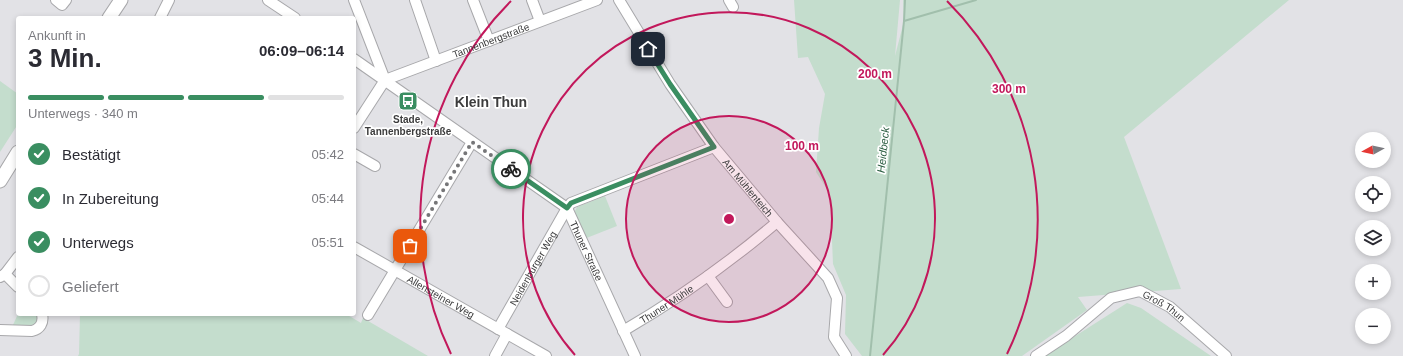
<!DOCTYPE html>
<html lang="de">
<head>
<meta charset="utf-8">
<style>
	:root { --surface:#fff; --page:#f2f2f3; --text:#2b2b33; --muted:#7c7c81; --line:#e1e1e2; --accent:#3a8e61 }
	body { margin:0; font-family:Arial,sans-serif; background:var(--page); color:var(--text); height:100vh; display:flex; flex-direction:column; font-size:15px; white-space:nowrap }
	* { box-sizing:border-box; margin:0 }
	p { font-size:13px; color:var(--muted) }
	.icon { flex:none; width:22px; height:22px; fill:none; stroke:currentColor; stroke-width:2; stroke-linecap:round; stroke-linejoin:round }
	.map { position:relative; flex:1; overflow:hidden }
	.details { position:absolute; left:16px; top:16px; width:340px; height:300px; display:flex; flex-direction:column; background:var(--surface); border-radius:4px; box-shadow:0 2px 6px #0003 }
	.details>* { flex:none }
	.needle { width:26px; rotate:262deg }
	.fabs { position:absolute; left:1355px; top:132px; display:grid; gap:8px }
	.fabs a { display:grid; place-items:center; width:36px; height:36px; border-radius:50%; background:var(--surface); box-shadow:0 2px 6px #0003; font-size:20px }
	.pin { position:absolute; display:grid; place-items:center; width:34px; height:34px; color:#fff; margin:-17px; border-radius:8px; box-shadow:0 2px 6px #0006 }
	.courier { position:absolute; display:grid; place-items:center; width:40px; height:40px; margin:-20px; border:3px solid #3a8e61; border-radius:50%; background:#fff; color:#222; box-shadow:0 1px 5px #0007 }
	.head em { font-style:normal; font-weight:800 }
	.head div { display:flex; flex-direction:column-reverse }
	.head { display:flex; align-items:center; justify-content:space-between; height:68px; padding:0 12px }
	h1 { font-size:26px; font-weight:800; line-height:30px }
	.bar { display:grid; grid-template-columns:repeat(4,1fr); gap:6px 4px; align-content:center; height:48px; padding:0 12px }
	.bar i { height:5px; border-radius:3px; background:var(--line) }
	.bar .active { background:var(--accent) }
	.bar p { grid-column:span 4 }
	ol { padding:0 12px; list-style:none }
	li { display:flex; align-items:center; gap:12px; height:44px }
	li p { margin-inline-start:auto }
	li .icon { padding:4px; border-radius:50%; background:var(--accent); color:#fff; stroke-width:4 }
	li:last-child { color:var(--muted) }
	li i { width:22px; height:22px; border:2px solid var(--line); border-radius:50% }
	.map>svg:first-child { display:block }
	.green { fill:#c4ddcd }
	.lines { fill:none; stroke-linecap:round; stroke-linejoin:round }
	.stream { stroke:#a1bfac; stroke-width:2 }
	.minor-casing { stroke:#a8a8ab; stroke-width:12 }
	.major-casing { stroke:#a8a8ab; stroke-width:15 }
	.minor { stroke:#fff; stroke-width:10 }
	.major { stroke:#fff; stroke-width:13 }
	.done { stroke:#767678; stroke-width:4; stroke-dasharray:0 7.2 }
	.route { stroke:#3a8e61; stroke-width:5 }
	.ring { fill:none; stroke:#c2185b; stroke-width:2 }
	.labels { text-anchor:middle; dominant-baseline:central; stroke-width:3.5; stroke-linejoin:round; paint-order:stroke }
	.street-label { font-size:10px; fill:#3c3c3d; stroke:#fff }
	.poi-label { font-size:10px; font-weight:bold; fill:#3c3c3d; stroke:#fff }
	.water-label { font-size:11px; font-style:italic; fill:#2c5e42; stroke:#fff }
	.district-label { font-size:14px; font-weight:bold; fill:#3c3c3d; stroke:#fff }
	.centre { fill:#c2185b; stroke:#fff; stroke-width:2 }
	.ring-label { font-size:12px; text-anchor:middle; font-weight:bold; fill:#c2185b; stroke:#fff; stroke-width:3.5; stroke-linejoin:round; paint-order:stroke }
</style>
</head>
<body>
<div class="map">
<svg width="1403" height="356" viewBox="0 0 1403 356">
	<rect width="100%" height="100%" fill="#e2e2e6"/>
	<g class="green">
		<polygon points="794,0 900,0 895,56 904,21 903,0 1289,0 1124,137 1181,289 1078,297 1087,310 1022,356 862,356 845,334 846,295 833,264 830,194 816,172 819,128 825,94 808,57 798,58"/>
		<polygon points="0,81 18,94 18,124 0,152"/>
		<polygon points="605,196 617,226 584,239 573,215 577,207"/>
		<polygon points="1127,303 1141,308 1211,356 1044,356"/>
		<polygon points="18,314 38,314 39,316 36,327 12,327"/>
		<polygon points="80,314 346,314 361,323 363,318 428,356 78,356 79,354"/>
	</g>
	<g class="lines">
		<g class="stream">
			<polyline points="904,21 905,0"/>
			<polyline points="870,356 904,21 976,0"/>
		</g>
		<defs>
			<g id="minor">
				<polyline points="56,0 62,5 66,0"/>
				<polyline points="268,0 295,18"/>
				<polyline points="354,0 385,80"/>
				<polyline points="415,0 436,61"/>
				<polyline points="473,0 489,41"/>
				<polyline points="532,0 540,21"/>
				<path id="s1" d="M619 0 670 84 714 147 777 222 828 278 837 298 834 337 846 356"/>
				<polyline points="729,0 733,7"/>
				<polyline points="160,18 169,0"/>
				<path id="s2" d="M354 59 567 208 635 356"/>
				<path id="s3" d="M385 80 597 0"/>
				<polyline points="354,128 385,80"/>
				<polyline points="354,154 375,166"/>
				<path id="s4" d="M354 247 546 356"/>
				<polyline points="5,274 18,257"/>
				<polyline points="708,276 727,302"/>
				<polyline points="0,277 5,274 18,287"/>
				<polyline points="368,315 472,142"/>
				<path id="s5" d="M498 329 567 208 571 203 714 147"/>
				<path d="M0 330 32 331C40 329 44 323 42 314"/>
				<path id="s6" d="M623 331C678 299 729 263 777 222"/>
				<polyline points="495,356 507,334"/>
				<path id="s7" d="M1036 356 1066 336 1111 298 1140 291 1170 307 1226 356"/>
			</g>
			<g id="major">
				<polyline points="109,18 121,0"/>
				<polyline points="0,181 18,152"/>
			</g>
		</defs>
		<use href="#minor" class="minor-casing"/>
		<use href="#major" class="major-casing"/>
		<use href="#minor" class="minor"/>
		<use href="#major" class="major"/>
	</g>
	<g class="lines">
		<polyline class="done" points="410,246 472,142 511,169"/>
		<polyline class="route" points="511,169 567,208 571,203 714,147 670,84 648,49"/>
	</g>
	<circle cx="729" cy="219" r="103" fill="#c2185b" fill-opacity=".12"/>
	<g class="ring">
		<circle cx="729" cy="219" r="103"/>
		<path d="M575 355A206 206 0 1 1 883 355"/>
		<path d="M451 354A309 309 0 0 1 511 1M947 1A309 309 0 0 1 1007 354"/>
	</g>
	<defs>
		<symbol id="bus-square" viewBox="-11 -11 22 22"><rect x="-9" y="-9" width="18" height="18" rx="4" fill="#3a8e61" stroke="#fff"/><path d="M-5-6H5V4H4V6H2V4H-2V6H-4V4H-5ZM-3.5-4V0h7V-4ZM-3.5 1.2v1.5H-2V1.2ZM2 1.2v1.5H3.5V1.2Z" fill="#fff"/></symbol>
	</defs>
	<g fill-rule="evenodd">
		<use href="#bus-square" x="397" y="90" width="22" height="22"/>
	</g>
	<g class="labels">
		<g class="street-label">
			<text stroke="none"><textPath href="#s3" startOffset="113">Tannenbergstraße</textPath></text>
			<text stroke="none"><textPath href="#s1" startOffset="228">Am Mühlenteich</textPath></text>
			<text stroke="none"><textPath href="#s2" startOffset="307">Thuner Straße</textPath></text>
			<text stroke="none"><textPath href="#s5" startOffset="70">Neidenburger Weg</textPath></text>
			<text stroke="none"><textPath href="#s4" startOffset="100">Allensteiner Weg</textPath></text>
			<text stroke="none"><textPath href="#s6" startOffset="51">Thuner Mühle</textPath></text>
			<text stroke="none"><textPath href="#s7" startOffset="153">Groß Thun</textPath></text>
		</g>
		<g class="poi-label">
			<text x="408" y="119">Stade,<tspan x="408" dy="12">Tannenbergstraße</tspan></text>
		</g>
		<g class="water-label">
			<text transform="translate(883 150) rotate(-84)">Heidbeck</text>
		</g>
		<g class="district-label">
			<text x="491" y="102">Klein Thun</text>
		</g>
	</g>
	<circle cx="729" cy="219" r="6" class="centre"/>
	<g class="ring-label">
		<text x="875" y="78">200 m</text>
		<text x="1009" y="93">300 m</text>
		<text x="802" y="150">100 m</text>
	</g>
</svg>
<div class="fabs">
<a><svg class="needle" viewBox="-14 -14 28 28"><path d="M0-13l5 13h-10z" fill="#e53935"/><path d="M0 13l5-13h-10z" fill="#7c7c81"/></svg></a>
<a><svg class="icon" aria-label="locate" viewBox="0 0 24 24"><circle cx="12" cy="12" r="6"/><path d="M12 2v4M12 18v4M2 12h4M18 12h4"/></svg></a>
<a><svg class="icon" aria-label="layers" viewBox="0 0 24 24"><path d="M12 4l9 5-9 5-9-5zM3 14l9 5 9-5"/></svg></a>
<a>+</a>
<a>−</a>
</div>
<div class="pin" style="left:410px;top:246px;background:#ea580c"><svg class="icon" aria-label="bag" viewBox="0 0 24 24"><path d="M5 8h14l-1 12H6zM9 8a3 3 0 0 1 6 0"/></svg></div>
<div class="pin" style="left:648px;top:49px;background:#1f2937"><svg class="icon" aria-label="home" viewBox="0 0 24 24"><path d="M3 11l9-7 9 7M6 9v11h12V9"/></svg></div>
<div class="courier" style="left:511px;top:169px"><svg class="icon" aria-label="bike" viewBox="0 0 24 24"><circle cx="6" cy="16" r="4"/><circle cx="18" cy="16" r="4"/><path d="M6 16l4-8h5l3 8M10 8l3 8H6M13 5h3"/></svg></div>
<section class="details">
<div class="head"><div><h1>3 Min.</h1><p>Ankunft in</p></div><em>06:09–06:14</em></div>
<div class="bar"><i class="active"></i><i class="active"></i><i class="active"></i><i></i><p>Unterwegs · 340 m</p></div>
<ol>
<li><svg class="icon" aria-label="check" viewBox="0 0 24 24"><path d="M5 12l5 5 9-10"/></svg>Bestätigt<p>05:42</p></li>
<li><svg class="icon" aria-label="check" viewBox="0 0 24 24"><path d="M5 12l5 5 9-10"/></svg>In Zubereitung<p>05:44</p></li>
<li><svg class="icon" aria-label="check" viewBox="0 0 24 24"><path d="M5 12l5 5 9-10"/></svg>Unterwegs<p>05:51</p></li>
<li><i></i>Geliefert</li>
</ol>
</section>
</div>
</body>
</html>
